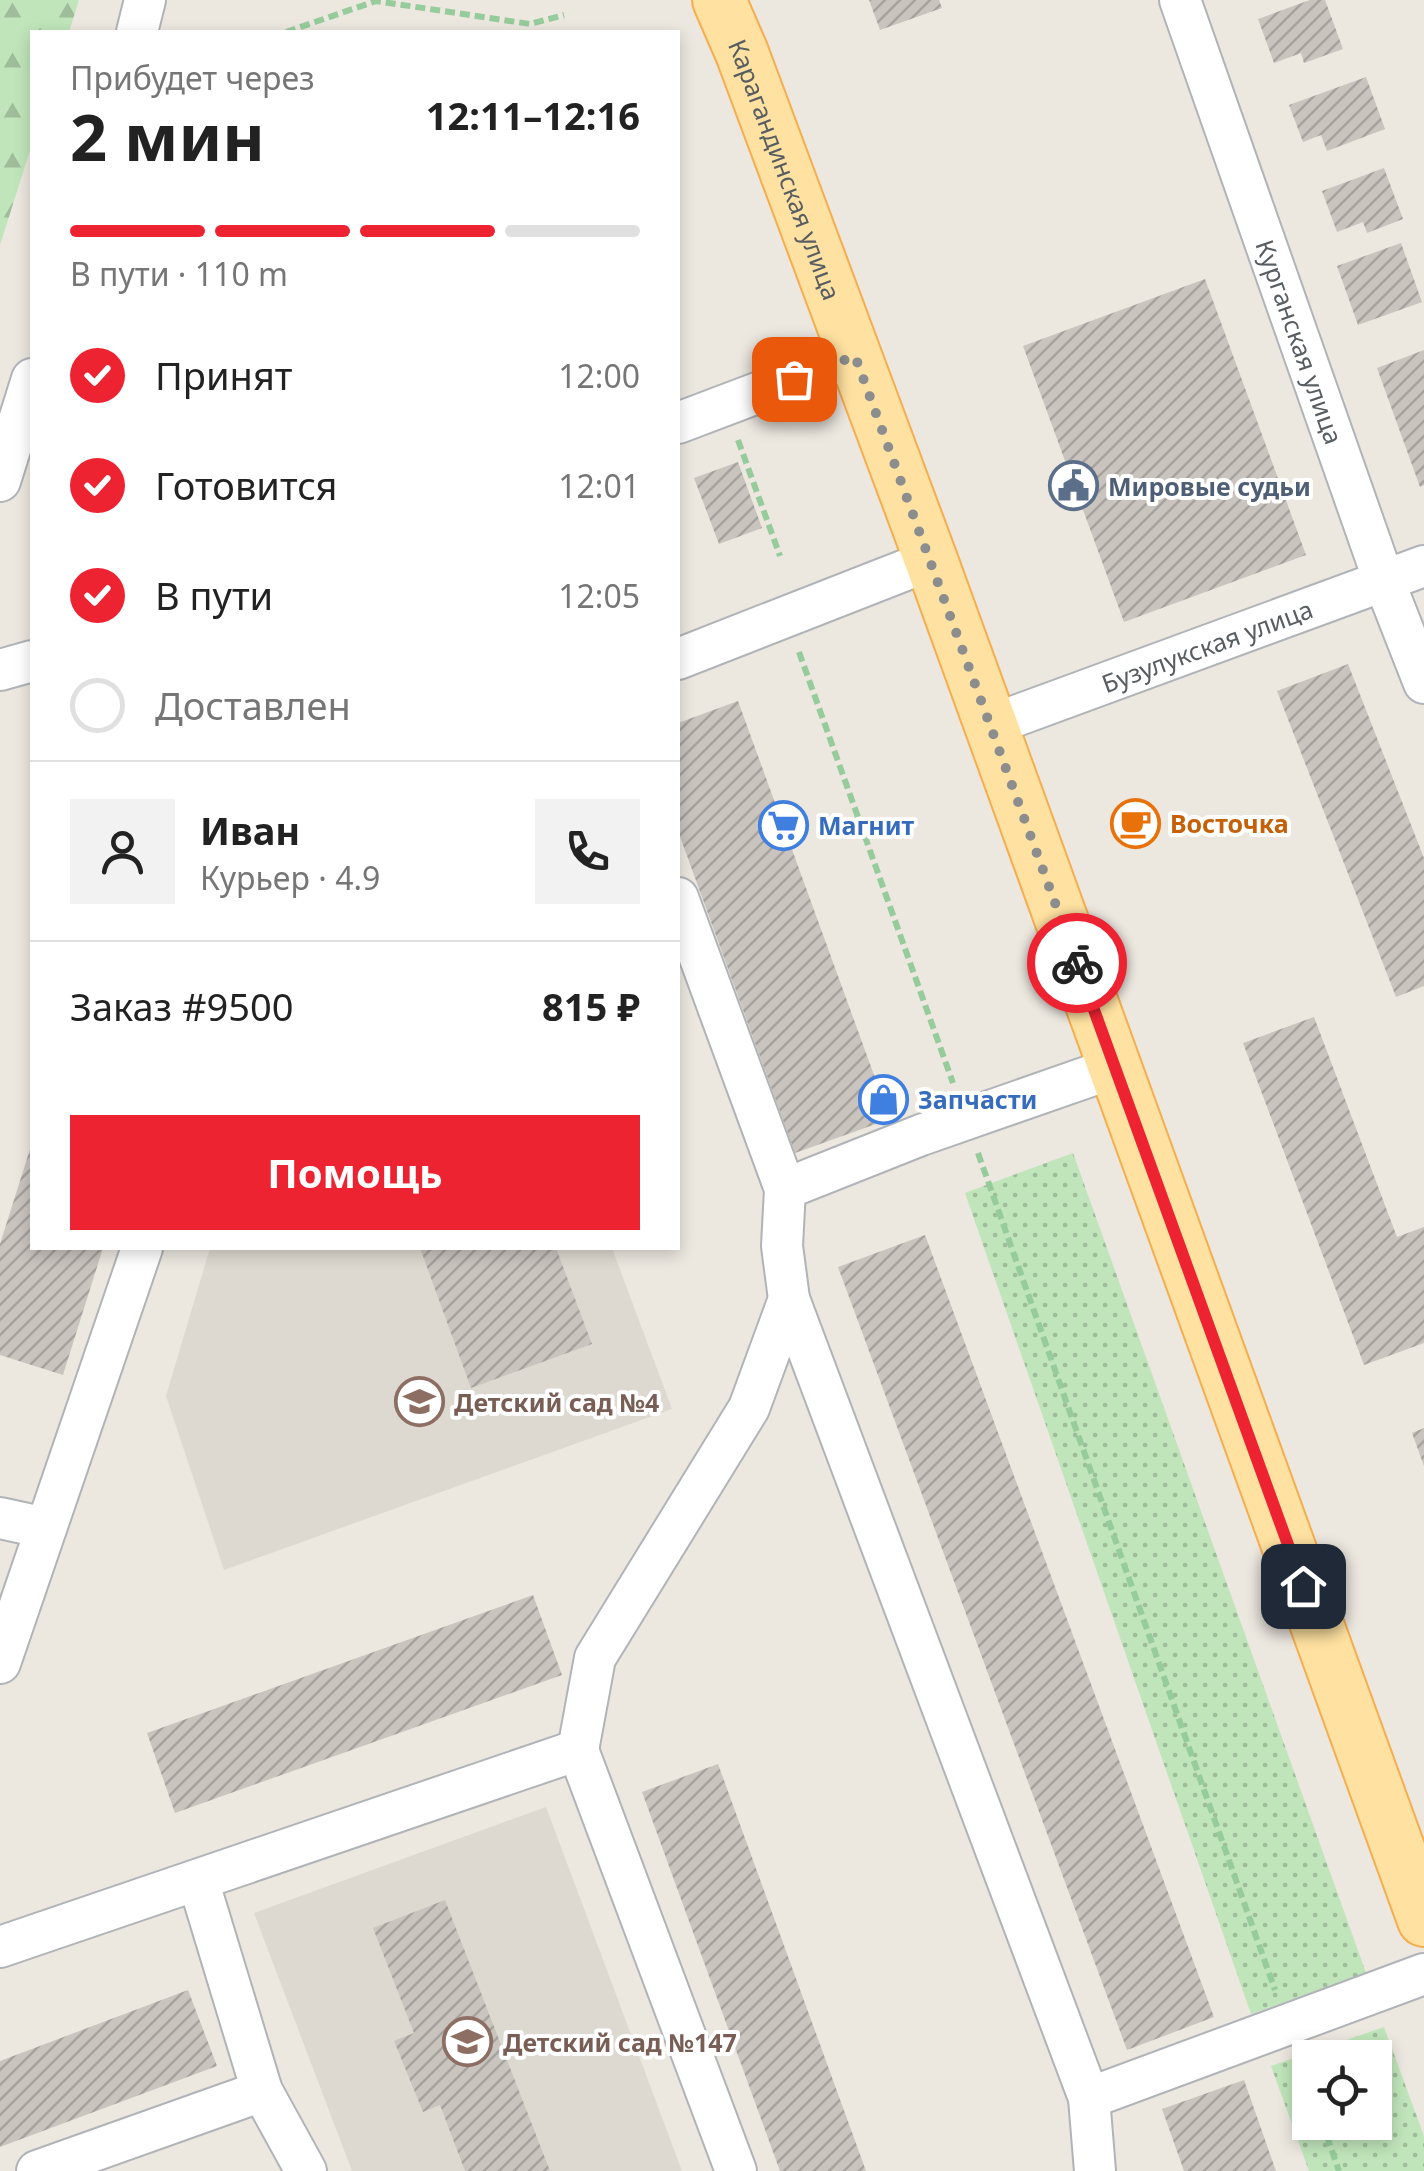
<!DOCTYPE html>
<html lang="ru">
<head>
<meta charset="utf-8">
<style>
	:root { --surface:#fff; --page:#f2f2f2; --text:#222; --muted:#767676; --line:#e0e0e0; --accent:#ed2332 }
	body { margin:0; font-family:"Noto Sans",sans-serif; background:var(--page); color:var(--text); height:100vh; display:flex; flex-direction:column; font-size:38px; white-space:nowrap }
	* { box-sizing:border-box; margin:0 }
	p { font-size:32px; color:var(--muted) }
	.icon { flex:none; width:55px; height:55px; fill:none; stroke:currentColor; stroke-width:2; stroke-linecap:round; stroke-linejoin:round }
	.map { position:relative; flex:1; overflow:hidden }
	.side { position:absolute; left:30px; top:30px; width:650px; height:1220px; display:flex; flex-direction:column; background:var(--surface); border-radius:0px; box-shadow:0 5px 15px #0003 }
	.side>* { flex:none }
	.fabs { position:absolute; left:1292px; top:2040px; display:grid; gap:20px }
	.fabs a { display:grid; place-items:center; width:100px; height:100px; border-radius:0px; background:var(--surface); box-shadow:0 5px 15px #0003; font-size:50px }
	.pin { position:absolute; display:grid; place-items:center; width:85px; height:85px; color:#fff; margin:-42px; border-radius:20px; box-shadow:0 5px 15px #0006 }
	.courier { position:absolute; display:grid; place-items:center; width:100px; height:100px; margin:-50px; border:8px solid #ed2332; border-radius:50%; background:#fff; color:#222; box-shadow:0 2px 12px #0007 }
	.overview em { font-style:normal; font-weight:700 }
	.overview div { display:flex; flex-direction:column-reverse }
	.overview { display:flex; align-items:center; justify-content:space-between; height:170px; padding:0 40px }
	h1 { font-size:65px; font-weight:700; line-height:75px }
	.bar { display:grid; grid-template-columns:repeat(4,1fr); gap:15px 10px; align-content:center; height:120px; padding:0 40px }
	.bar i { height:12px; border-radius:8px; background:var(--line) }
	.bar .on { background:var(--accent) }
	.bar p { grid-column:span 4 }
	.line { display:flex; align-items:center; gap:25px; padding:0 40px; border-top:2px solid var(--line) }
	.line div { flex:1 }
	.round { display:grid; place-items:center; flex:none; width:105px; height:105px; border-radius:0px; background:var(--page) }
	ol { padding:0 40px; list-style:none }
	li { display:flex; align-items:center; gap:30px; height:110px }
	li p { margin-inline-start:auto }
	li .icon { padding:10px; border-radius:50%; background:var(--accent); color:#fff; stroke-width:4 }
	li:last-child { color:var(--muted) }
	li i { width:55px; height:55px; border:5px solid var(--line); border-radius:50% }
	.primary-button { display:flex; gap:20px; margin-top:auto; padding:20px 40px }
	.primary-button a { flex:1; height:115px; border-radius:0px; background:var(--accent); color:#fff; font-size:40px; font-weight:700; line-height:115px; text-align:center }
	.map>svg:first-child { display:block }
	.education { fill:#ded9d0 }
	.forest { fill:url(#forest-firs) }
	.park { fill:url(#park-dots); fill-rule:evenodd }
	.building { fill:url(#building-hatch) }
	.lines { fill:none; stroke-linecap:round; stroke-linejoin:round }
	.minor-casing { stroke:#b0b4b8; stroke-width:44 }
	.major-casing { stroke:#f5ae4f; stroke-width:56 }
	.path { stroke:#96cb9c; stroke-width:6; stroke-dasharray:10 5; stroke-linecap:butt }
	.minor { stroke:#fff; stroke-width:40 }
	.major { stroke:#ffe2a1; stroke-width:52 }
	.done { stroke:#8c8d8d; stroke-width:10; stroke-dasharray:0 18 }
	.route { stroke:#ed2332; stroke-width:12 }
	.labels { text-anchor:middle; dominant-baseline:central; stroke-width:8; stroke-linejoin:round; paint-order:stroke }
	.street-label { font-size:25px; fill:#585d61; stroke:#fff }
	.service-label { font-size:25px; font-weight:bold; fill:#4e5e75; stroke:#fff; text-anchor:start }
	.food-label { font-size:25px; font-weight:bold; fill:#c56008; stroke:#fff; text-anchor:start }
	.shop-label { font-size:25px; font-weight:bold; fill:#366cbe; stroke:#fff; text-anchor:start }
	.education-label { font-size:25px; font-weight:bold; fill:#785e54; stroke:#fff; text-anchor:start }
</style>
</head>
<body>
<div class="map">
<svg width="1424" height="2171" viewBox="0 0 1424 2171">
	<defs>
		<pattern id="forest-firs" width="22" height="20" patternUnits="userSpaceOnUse" patternTransform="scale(2.5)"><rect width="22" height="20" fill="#c0e5ba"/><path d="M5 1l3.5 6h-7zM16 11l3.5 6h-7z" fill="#9fbd9b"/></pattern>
		<pattern id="park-dots" width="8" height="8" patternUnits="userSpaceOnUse" patternTransform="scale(2.5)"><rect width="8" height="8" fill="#c0e5ba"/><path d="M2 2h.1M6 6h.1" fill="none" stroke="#9fbd9b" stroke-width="1.8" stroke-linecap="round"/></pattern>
		<pattern id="building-hatch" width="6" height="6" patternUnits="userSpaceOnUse" patternTransform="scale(2.5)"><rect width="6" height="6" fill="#c9c4be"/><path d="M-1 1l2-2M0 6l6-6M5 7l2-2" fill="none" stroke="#a6a29e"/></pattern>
	</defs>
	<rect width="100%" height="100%" fill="#ece7df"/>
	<g class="education">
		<polygon points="210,1248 612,1248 672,1409 224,1570 166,1396"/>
		<polygon points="546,1807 682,2171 352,2171 254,1913"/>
	</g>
	<polygon class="forest" points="0,0 79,0 69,32 32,32 32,144 0,245"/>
	<g class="park">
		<polygon points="1073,1153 1366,1973 1251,2014 965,1193"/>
		<path d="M1384 2027 1424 2136V2171H1309L1271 2066ZM1310 2058H1375V2122H1310Z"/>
	</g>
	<g class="building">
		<polygon points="869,0 939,0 942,8 880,30"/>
		<polygon points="1310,0 1325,0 1343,49 1304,63 1301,53 1274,63 1258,19"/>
		<polygon points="1366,77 1385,129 1327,151 1321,135 1303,142 1289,105"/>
		<polygon points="1384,168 1403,219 1367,233 1363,222 1337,232 1322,191"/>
		<polygon points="1401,243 1422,302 1358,325 1337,266"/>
		<polygon points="1205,279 1306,555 1124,622 1023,346"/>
		<polygon points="1424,350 1424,485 1420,487 1377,368"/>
		<polygon points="738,462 762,528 719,544 694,478"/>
		<polygon points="1348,664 1424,858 1424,986 1396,997 1277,691"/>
		<polygon points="738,701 890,1119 795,1153 678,831 678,723"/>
		<polygon points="1314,1017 1397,1237 1424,1227 1424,1343 1364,1365 1243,1043"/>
		<polygon points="32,1143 32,1248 103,1248 63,1375 0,1355 0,1244"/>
		<polygon points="925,1235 1214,2017 1127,2050 838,1267"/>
		<polygon points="420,1248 556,1248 592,1344 471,1388"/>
		<polygon points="1424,1428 1424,1466 1412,1433"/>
		<polygon points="533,1595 562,1675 175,1813 147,1733"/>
		<polygon points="718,1764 866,2171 780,2171 642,1792"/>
		<polygon points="445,1900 550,2171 465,2171 440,2105 423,2112 394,2041 414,2033 373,1928"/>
		<polygon points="188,1990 217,2066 0,2147 0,2061"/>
		<polygon points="1244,2080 1276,2171 1184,2171 1162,2109"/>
	</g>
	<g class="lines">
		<defs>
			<g id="minor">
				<path id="s1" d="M1180 0 1384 581 1424 683"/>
				<polyline points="137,32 145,0"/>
				<polyline points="678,423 855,356"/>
				<polyline points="0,481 32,379"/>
				<polyline points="678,659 931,560"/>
				<polyline points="0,670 32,661"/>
				<path id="s2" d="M991 725 1424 566"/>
				<polyline points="678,898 785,1189 782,1246 789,1299 1089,2098 1095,2171"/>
				<polyline points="785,1189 921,1135 1116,1067"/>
				<polyline points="0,1518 46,1528"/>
				<polyline points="0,1663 142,1248"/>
				<polyline points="578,1750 736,2171"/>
				<polyline points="0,1947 578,1750 595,1658 749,1408 789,1299"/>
				<polyline points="262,2091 306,2171"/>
				<polyline points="1089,2098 1424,1974"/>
				<polyline points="37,2171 262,2091 198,1880"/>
			</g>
			<g id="major">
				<path id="s3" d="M719 0 742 53 931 560 1424 1920"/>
			</g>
		</defs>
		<use href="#minor" class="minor-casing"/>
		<use href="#major" class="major-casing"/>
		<g class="path">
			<polyline points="286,32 376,1 530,24 564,15"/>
			<polyline points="738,440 780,556"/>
			<polyline points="799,652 953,1083"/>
			<polyline points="978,1153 1275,1990"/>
			<polyline points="1301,2062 1310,2087"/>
			<polyline points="1322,2122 1339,2171"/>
		</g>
		<use href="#minor" class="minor"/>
		<use href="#major" class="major"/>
	</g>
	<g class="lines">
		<polyline class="done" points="794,379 855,356 1077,963"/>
		<polyline class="route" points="1077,963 1303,1586"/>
	</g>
	<defs>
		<symbol id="civic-ring" viewBox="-11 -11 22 22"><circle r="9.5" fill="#fff" stroke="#5c6f8a" stroke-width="1.5"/><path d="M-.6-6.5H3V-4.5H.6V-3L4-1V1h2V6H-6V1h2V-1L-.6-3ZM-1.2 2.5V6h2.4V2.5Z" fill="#5c6f8a"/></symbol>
		<symbol id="cafe-ring" viewBox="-11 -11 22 22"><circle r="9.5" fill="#fff" stroke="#e8710a" stroke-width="1.5"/><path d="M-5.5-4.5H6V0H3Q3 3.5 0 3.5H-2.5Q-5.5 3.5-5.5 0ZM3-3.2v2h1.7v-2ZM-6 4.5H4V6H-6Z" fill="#e8710a"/></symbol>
		<symbol id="supermarket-ring" viewBox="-11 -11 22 22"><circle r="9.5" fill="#fff" stroke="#3f7fe0" stroke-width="1.5"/><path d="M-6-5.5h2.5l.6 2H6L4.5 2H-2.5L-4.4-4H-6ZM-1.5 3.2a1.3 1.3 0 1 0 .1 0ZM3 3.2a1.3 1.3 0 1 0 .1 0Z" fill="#3f7fe0"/></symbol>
		<symbol id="shop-ring" viewBox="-11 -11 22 22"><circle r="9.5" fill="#fff" stroke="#3f7fe0" stroke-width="1.5"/><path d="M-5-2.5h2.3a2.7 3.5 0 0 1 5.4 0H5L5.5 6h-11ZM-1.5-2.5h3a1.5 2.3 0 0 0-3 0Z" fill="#3f7fe0"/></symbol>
		<symbol id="school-ring" viewBox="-11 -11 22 22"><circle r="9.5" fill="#fff" stroke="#8d6e63" stroke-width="1.5"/><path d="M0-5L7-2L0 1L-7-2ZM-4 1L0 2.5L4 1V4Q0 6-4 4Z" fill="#8d6e63"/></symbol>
	</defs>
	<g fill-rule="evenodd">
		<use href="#civic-ring" x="1046" y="458" width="55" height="55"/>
		<use href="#cafe-ring" x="1108" y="796" width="55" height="55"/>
		<use href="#supermarket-ring" x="756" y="798" width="55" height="55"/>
		<use href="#shop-ring" x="856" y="1072" width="55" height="55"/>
		<use href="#school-ring" x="392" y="1374" width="55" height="55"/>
		<use href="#school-ring" x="440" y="2014" width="55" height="55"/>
	</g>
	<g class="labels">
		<g class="street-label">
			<text stroke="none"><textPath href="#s3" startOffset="182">Карагандинская улица</textPath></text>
			<text stroke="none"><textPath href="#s1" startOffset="362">Курганская улица</textPath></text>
			<text stroke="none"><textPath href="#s2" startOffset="230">Бузулукская улица</textPath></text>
		</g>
		<g class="service-label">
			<text x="1108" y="486">Мировые судьи</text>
		</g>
		<g class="food-label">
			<text x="1170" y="823">Восточка</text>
		</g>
		<g class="shop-label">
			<text x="818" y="825">Магнит</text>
			<text x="918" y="1099">Запчасти</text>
		</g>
		<g class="education-label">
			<text x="454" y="1402">Детский сад №4</text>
			<text x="503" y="2042">Детский сад №147</text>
		</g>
	</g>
</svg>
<div class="fabs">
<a><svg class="icon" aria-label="locate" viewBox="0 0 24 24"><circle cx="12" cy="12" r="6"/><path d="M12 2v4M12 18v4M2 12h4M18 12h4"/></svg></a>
</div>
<div class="pin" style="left:794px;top:379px;background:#ea580c"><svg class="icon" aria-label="bag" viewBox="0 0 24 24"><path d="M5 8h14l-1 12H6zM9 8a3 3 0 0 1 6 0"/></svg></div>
<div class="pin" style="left:1303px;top:1586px;background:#1f2937"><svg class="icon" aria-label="home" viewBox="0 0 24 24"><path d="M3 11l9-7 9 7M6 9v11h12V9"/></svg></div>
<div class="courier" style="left:1077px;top:963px"><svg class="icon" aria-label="bike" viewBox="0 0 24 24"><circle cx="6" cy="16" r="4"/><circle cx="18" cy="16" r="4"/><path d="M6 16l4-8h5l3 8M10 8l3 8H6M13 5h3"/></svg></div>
<section class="side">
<div class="overview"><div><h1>2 мин</h1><p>Прибудет через</p></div><em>12:11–12:16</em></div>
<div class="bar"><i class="on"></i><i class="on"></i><i class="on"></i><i></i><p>В пути · 110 m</p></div>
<ol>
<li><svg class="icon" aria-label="check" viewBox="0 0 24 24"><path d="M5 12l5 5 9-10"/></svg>Принят<p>12:00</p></li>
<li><svg class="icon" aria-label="check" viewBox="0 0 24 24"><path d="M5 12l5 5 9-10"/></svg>Готовится<p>12:01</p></li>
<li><svg class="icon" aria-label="check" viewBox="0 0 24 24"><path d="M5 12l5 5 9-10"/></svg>В пути<p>12:05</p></li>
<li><i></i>Доставлен</li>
</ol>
<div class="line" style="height:180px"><a class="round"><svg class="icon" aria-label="person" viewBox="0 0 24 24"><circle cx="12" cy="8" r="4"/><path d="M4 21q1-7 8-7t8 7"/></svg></a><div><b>Иван</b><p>Курьер · 4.9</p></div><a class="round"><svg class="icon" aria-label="phone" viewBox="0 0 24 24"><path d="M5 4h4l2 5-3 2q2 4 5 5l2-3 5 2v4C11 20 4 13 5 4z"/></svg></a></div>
<div class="line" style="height:130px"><div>Заказ #9500</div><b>815 ₽</b></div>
<div class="primary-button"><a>Помощь</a></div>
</section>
</div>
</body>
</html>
